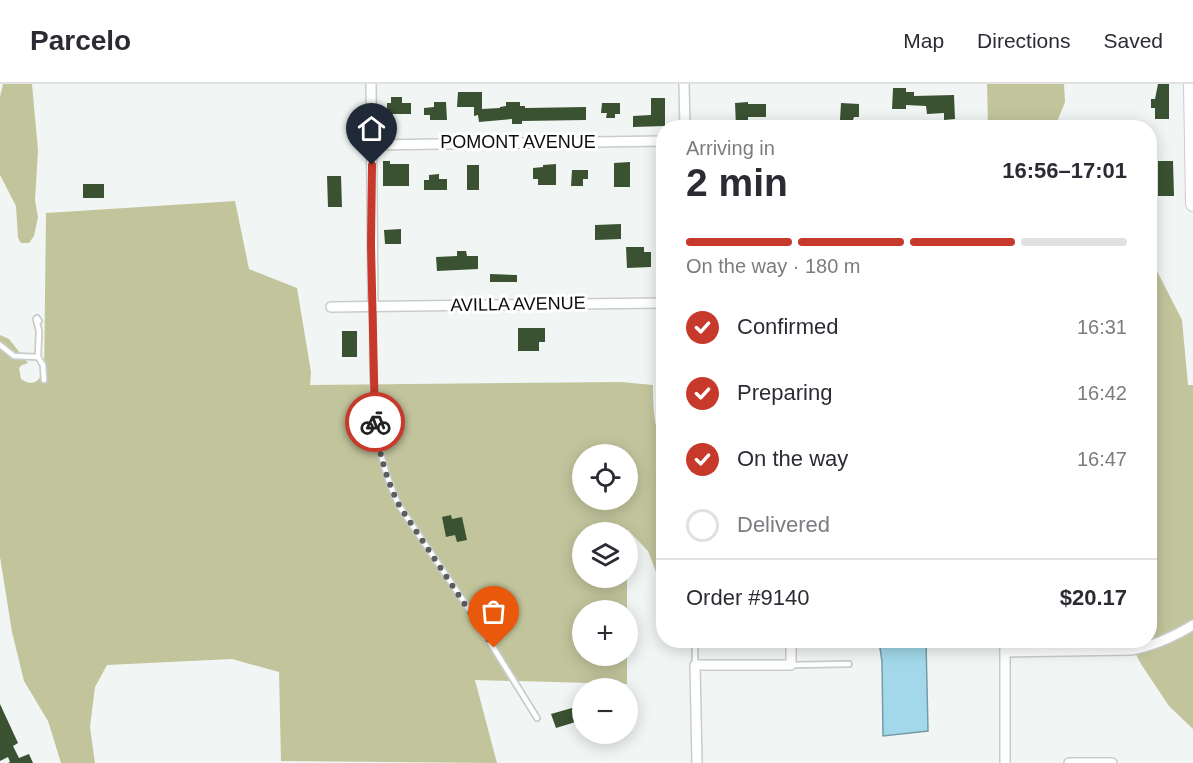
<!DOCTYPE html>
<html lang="en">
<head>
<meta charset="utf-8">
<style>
	:root { --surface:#fff; --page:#f2f2f3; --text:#2b2b33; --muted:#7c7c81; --line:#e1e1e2; --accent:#c6392b }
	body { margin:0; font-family:Arial,sans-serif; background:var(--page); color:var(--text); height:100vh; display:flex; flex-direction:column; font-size:22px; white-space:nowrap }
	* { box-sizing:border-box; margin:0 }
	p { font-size:20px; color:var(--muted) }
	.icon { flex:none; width:33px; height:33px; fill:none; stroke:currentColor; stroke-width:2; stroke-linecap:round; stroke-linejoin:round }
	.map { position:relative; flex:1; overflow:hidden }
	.drawer { position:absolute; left:656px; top:36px; width:501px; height:528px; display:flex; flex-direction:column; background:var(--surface); border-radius:24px; box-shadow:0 3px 15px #0003 }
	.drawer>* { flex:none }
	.tools { position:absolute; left:572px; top:360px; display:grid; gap:12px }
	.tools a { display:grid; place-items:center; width:66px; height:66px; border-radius:50%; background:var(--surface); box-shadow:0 3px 15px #0003; font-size:30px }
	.pin { position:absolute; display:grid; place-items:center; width:51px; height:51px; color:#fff; margin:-62px -26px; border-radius:50% 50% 50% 0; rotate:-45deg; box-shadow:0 0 6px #0007 }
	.pin .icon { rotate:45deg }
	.courier { position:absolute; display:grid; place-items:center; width:60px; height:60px; margin:-30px; border:4px solid #c6392b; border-radius:50%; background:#fff; color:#222; box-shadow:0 2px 8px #0007 }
	.head em { font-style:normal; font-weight:700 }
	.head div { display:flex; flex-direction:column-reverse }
	.head { display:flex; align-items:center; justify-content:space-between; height:102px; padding:0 30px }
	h1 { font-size:39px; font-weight:700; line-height:45px }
	.bar { display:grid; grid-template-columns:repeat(4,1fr); gap:9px 6px; align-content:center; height:72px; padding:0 30px }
	.bar i { height:8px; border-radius:4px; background:var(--line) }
	.bar .selected { background:var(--accent) }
	.bar p { grid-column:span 4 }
	.line { display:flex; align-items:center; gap:15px; padding:0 30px; border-top:2px solid var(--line) }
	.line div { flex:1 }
	ol { padding:0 30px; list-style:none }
	li { display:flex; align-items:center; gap:18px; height:66px }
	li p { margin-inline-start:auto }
	li .icon { padding:6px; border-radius:50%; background:var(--accent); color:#fff; stroke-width:4 }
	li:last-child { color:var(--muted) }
	li i { width:33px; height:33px; border:3px solid var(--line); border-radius:50% }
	header { display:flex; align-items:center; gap:36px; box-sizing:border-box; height:84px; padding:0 30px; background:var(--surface); border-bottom:2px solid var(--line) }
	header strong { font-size:28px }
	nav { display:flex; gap:33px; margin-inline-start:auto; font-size:21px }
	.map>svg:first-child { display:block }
	.green { fill:#c2c59c; fill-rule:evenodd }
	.water { fill:#a2d8e9; stroke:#759ba7; stroke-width:1.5 }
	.building { fill:#3a5231 }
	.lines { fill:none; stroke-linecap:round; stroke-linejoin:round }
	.lane-casing { stroke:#c8cdca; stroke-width:8 }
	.street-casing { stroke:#c8cdca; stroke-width:12 }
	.secondary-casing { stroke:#c8cdca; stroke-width:16 }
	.lane { stroke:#fff; stroke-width:4.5 }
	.street { stroke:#fff; stroke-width:9 }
	.secondary { stroke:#fff; stroke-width:14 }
	.done { stroke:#5c5e5d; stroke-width:6; stroke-dasharray:0 10.8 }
	.route { stroke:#c6392b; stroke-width:8 }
	.labels { text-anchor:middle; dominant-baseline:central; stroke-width:6; stroke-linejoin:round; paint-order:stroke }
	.street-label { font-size:18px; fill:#0b0c0c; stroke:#fff }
</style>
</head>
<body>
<header>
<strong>Parcelo</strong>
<nav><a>Map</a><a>Directions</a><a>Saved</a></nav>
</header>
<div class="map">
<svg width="1193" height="679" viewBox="0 0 1193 679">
	<rect width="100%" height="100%" fill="#f1f6f4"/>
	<g class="green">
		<polygon points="3,0 32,0 38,66 35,116 38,133 34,152 29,159 21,159 18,154 16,122 0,91 0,13"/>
		<polygon points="987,0 1064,0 1065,18 1055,43 988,43"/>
		<path d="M235 117 249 185 297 204 311 288 310 301 621 298 653 301C653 322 653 342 663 361V506L648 467 627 445V448H582V494H627V526H582V572H627V600L475 596 497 679 281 677 279 588 232 575 107 581 95 603 90 643 95 679H61L48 637 24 597 12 548 0 473V251L9 255 28 279 22 281 19 284 21 295C28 300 36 301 41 292L44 295 46 129ZM582 370H627V416H582Z"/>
		<polygon points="1149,180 1158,189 1182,236 1188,301 1193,301 1193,645 1169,622 1141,580 1129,557 1149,556"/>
	</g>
	<polygon class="water" points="879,557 926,557 928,647 883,652 882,578"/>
	<g class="building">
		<polygon points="1158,0 1169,0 1169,35 1155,35 1155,24 1151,24 1151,15 1155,15"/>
		<polygon points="893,4 906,4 906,8 914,8 914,12 954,11 955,35 944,36 944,29 927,30 926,22 906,21 906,25 892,25"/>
		<polygon points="458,8 482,8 482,25 500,24 500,23 506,22 506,18 520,18 520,22 525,22 525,24 586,23 586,36 522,37 522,40 512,40 512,35 479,38 478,31 474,32 474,23 457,23"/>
		<polygon points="391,13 402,13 402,19 411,19 411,30 387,30 387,19 391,19"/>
		<polygon points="651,14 665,14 665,42 633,43 633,32 651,31"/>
		<polygon points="434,18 446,18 447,36 430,36 430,31 424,31 424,24 434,23"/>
		<polygon points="748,18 748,20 766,20 766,33 748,33 748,42 736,42 735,19"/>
		<polygon points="602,19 620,19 620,30 615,30 615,34 606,34 607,29 601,29"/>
		<polygon points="841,19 859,20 859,33 854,33 853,36 840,36"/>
		<rect x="656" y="64" width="7" height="39"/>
		<polygon points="383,77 390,77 390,80 409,80 409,102 383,102"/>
		<polygon points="1158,77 1173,77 1174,112 1158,112"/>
		<polygon points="630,78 630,103 614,103 614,79"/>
		<polygon points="556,80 556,101 538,101 538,95 533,95 533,84 543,83 543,81"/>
		<rect x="467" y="81" width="12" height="25"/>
		<polygon points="572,86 588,86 588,95 583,95 583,102 571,102"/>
		<polygon points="439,90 439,95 447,95 447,106 424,106 424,96 429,96 429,91"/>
		<polygon points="327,92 341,92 342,123 328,123"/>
		<rect x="83" y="100" width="21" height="14"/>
		<polygon points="621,140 621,155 595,156 595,141"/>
		<polygon points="401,145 401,160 385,160 384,146"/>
		<polygon points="626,163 644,163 644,168 651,168 651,183 627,184"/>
		<polygon points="457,167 466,167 467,172 478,172 478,185 437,187 436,173 457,172"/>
		<polygon points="490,190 517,191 517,198 490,198"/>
		<polygon points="518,244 545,244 545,258 539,258 539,267 518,267"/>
		<rect x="342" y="247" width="15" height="26"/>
		<polygon points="451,431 452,435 462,433 467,456 457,458 455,451 446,453 442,433"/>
		<polygon points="0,620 18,659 13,662 19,674 29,670 33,679 8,679 10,678 8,673 0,677"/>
		<polygon points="579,622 582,636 556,644 551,630"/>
	</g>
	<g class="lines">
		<defs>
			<g id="lane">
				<path d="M373 222C373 290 368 361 400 423L473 531 537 634"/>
				<polyline points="37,238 39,237 37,234 36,235 39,247 38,273"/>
				<polyline points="0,261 14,272 38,273 43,281 44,296"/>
				<polyline points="695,556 695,581"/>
				<polyline points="791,581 849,580"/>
			</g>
			<g id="street">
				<polyline points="371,0 373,222"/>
				<polyline points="684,0 685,44"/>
				<polyline points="372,61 663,57"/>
				<polyline points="331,223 663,219"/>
				<polyline points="1005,556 1005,679"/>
				<path d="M1005 568 1131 566C1154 562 1173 553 1193 541"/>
				<polyline points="697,679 695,581 791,581 791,556"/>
				<polyline points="1069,679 1112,679"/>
			</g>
			<polyline id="secondary" points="1191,0 1193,120"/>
		</defs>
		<use href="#lane" class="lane-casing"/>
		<use href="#street" class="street-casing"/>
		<use href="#secondary" class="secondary-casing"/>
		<use href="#lane" class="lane"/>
		<use href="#street" class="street"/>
		<use href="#secondary" class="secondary"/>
	</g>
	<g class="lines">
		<path class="done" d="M375 338C379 368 386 396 400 423L494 564"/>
		<polyline class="route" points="372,81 371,161 375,338"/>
	</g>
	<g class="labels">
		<g class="street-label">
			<text x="518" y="58">POMONT AVENUE</text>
			<text transform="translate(518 220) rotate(-1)">AVILLA AVENUE</text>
		</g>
	</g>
</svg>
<div class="tools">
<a><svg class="icon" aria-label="locate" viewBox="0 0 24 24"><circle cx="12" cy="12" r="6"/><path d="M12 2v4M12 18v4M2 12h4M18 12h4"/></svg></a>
<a><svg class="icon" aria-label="layers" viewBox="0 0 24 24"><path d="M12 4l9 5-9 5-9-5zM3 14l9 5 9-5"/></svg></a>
<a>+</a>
<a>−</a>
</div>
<div class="pin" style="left:494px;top:564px;background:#ea580c"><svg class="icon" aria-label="bag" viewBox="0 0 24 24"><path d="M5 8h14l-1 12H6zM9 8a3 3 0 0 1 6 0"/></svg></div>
<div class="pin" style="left:372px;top:81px;background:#1f2937"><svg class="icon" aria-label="home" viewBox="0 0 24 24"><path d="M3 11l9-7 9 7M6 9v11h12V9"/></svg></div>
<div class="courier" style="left:375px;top:338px"><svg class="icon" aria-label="bike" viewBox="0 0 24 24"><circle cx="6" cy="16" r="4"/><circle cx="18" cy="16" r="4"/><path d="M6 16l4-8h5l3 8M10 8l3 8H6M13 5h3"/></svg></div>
<section class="drawer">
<div class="head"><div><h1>2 min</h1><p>Arriving in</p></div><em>16:56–17:01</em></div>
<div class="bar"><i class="selected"></i><i class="selected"></i><i class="selected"></i><i></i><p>On the way · 180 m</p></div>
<ol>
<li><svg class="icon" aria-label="check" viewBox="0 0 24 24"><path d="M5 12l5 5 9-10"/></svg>Confirmed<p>16:31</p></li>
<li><svg class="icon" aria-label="check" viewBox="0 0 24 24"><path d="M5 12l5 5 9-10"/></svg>Preparing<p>16:42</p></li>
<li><svg class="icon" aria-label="check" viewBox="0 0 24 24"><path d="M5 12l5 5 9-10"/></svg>On the way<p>16:47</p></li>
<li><i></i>Delivered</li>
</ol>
<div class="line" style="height:78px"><div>Order #9140</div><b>$20.17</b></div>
</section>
</div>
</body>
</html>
